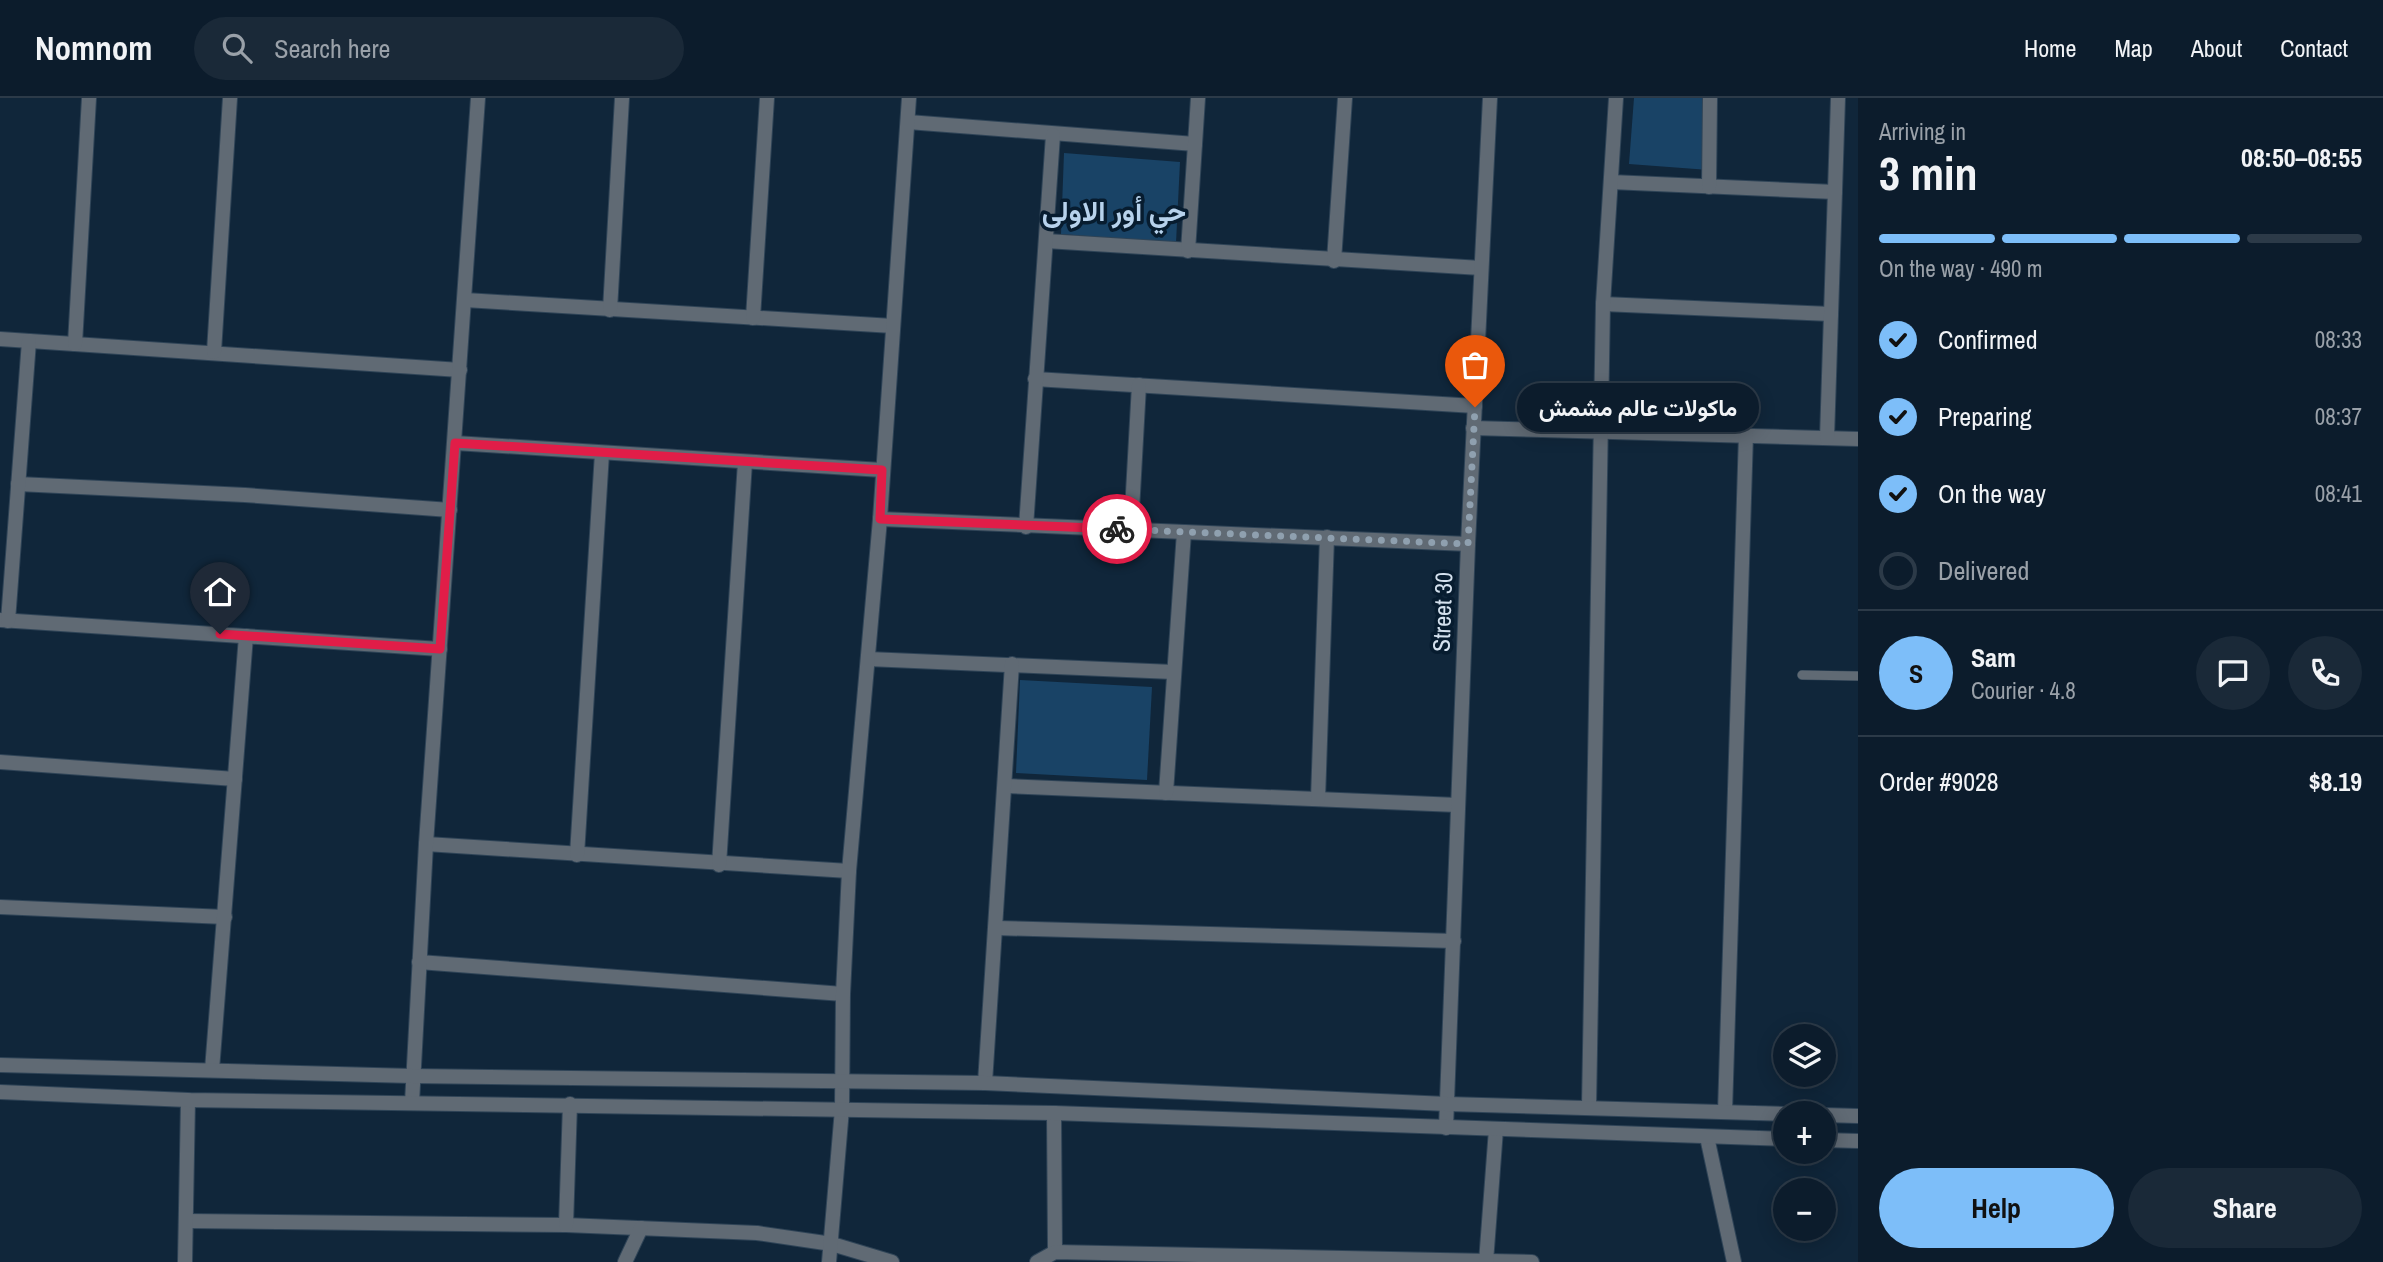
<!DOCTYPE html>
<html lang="en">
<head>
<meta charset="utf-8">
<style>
	:root { --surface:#0c1c2c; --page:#1a2938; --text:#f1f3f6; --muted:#9aa1a9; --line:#2c3a48; --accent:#7dbef9 }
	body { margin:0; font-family:"Archivo Narrow",Vazirmatn,sans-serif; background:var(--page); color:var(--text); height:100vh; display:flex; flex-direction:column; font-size:26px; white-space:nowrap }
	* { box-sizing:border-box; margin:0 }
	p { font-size:23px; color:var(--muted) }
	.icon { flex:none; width:38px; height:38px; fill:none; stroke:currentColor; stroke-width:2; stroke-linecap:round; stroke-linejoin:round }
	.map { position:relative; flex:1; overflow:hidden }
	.drawer { display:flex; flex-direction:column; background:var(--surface); width:525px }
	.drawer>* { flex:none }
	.fabs { position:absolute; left:1773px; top:926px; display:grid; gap:14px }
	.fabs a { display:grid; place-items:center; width:63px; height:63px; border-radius:50%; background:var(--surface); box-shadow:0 4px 18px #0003,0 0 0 2px var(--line); font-size:35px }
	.pin { position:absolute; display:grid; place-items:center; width:60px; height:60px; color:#fff; margin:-72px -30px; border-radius:50% 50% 50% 0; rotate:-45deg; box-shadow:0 0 7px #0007 }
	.pin .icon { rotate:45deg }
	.courier { position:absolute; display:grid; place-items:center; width:70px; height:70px; margin:-35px; border:5px solid #e11d48; border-radius:50%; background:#fff; color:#222; box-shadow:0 2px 9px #0007 }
	.bubble { position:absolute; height:49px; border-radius:24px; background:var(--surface); box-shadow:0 4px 18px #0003,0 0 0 2px var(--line); font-size:23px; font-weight:700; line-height:49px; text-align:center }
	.overview em { font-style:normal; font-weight:700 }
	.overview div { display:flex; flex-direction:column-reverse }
	.overview { display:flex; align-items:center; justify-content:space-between; height:119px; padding:0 21px }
	h1 { font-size:46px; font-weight:700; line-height:52px }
	.bar { display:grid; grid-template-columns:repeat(4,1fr); gap:10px 7px; align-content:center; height:84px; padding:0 21px }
	.bar i { height:9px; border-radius:5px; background:var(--line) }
	.bar .active { background:var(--accent) }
	.bar p { grid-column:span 4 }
	.line { display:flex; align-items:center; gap:18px; padding:0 21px; border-top:2px solid var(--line) }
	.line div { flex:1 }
	.round { display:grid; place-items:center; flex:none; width:74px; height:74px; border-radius:37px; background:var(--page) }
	ol { padding:0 21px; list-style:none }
	li { display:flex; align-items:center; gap:21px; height:77px }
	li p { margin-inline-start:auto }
	li .icon { padding:7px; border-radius:50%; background:var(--accent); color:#111; stroke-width:4 }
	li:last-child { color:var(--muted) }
	li i { width:38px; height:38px; border:4px solid var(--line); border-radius:50% }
	.primary-button { display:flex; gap:14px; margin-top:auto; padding:14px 21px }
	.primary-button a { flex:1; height:80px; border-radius:42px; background:var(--accent); color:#111; font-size:28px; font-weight:700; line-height:80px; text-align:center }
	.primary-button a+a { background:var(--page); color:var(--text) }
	header { display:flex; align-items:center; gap:42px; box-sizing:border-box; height:98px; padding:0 35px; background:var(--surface); border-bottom:2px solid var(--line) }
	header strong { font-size:33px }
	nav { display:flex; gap:38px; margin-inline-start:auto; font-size:24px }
	.search { width:490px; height:63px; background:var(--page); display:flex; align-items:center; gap:18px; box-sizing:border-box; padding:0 24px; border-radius:38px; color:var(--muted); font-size:26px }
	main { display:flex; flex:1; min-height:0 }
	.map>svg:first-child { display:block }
	.green { fill:#194366 }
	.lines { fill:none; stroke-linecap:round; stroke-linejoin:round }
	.service-casing { stroke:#2f4457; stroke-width:10 }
	.minor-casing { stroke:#2f4457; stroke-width:16 }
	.tertiary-casing { stroke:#2f4457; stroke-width:16 }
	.service { stroke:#606a74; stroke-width:9 }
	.minor { stroke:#606a74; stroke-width:14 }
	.tertiary { stroke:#606a74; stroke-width:14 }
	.done { stroke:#8fa0af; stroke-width:7; stroke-dasharray:0 12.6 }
	.route { stroke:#e11d48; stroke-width:9 }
	.labels { text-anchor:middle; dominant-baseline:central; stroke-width:7; stroke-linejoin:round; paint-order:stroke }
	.street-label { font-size:24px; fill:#d4e1ee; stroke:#071c2f }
	.quarter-label { font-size:28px; font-weight:bold; fill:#b7d2ec; stroke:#071c2f }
</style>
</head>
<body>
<header>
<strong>Nomnom</strong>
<div class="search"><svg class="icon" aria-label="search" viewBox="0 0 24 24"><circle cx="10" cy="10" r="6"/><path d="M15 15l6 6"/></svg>Search here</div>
<nav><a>Home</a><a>Map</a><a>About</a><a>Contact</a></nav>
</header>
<main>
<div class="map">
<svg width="1858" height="1164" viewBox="0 0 1858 1164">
	<rect width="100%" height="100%" fill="#10263a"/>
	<g class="green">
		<polygon points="1634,0 1707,0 1709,72 1629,66"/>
		<polygon points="1064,55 1180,64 1176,145 1061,136"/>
		<polygon points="1020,582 1152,589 1147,682 1016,675"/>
	</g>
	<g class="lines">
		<defs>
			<polyline id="service" points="1802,577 1858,578"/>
			<g id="minor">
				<polyline points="908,24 1195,46"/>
				<polyline points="1611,84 1835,94"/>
				<polyline points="1709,89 1710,0"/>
				<polyline points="1046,143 1481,170"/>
				<polyline points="1188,153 1198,0"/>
				<polyline points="1334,163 1345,0"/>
				<polyline points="465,202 893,228"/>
				<polyline points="1603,206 1831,216"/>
				<polyline points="610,212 622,0"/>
				<polyline points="753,220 767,0"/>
				<polyline points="0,241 460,272"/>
				<polyline points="75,246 89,0"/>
				<polyline points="214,254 230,0"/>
				<polyline points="1035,281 1475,308"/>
				<polyline points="1473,330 1858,341"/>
				<polyline points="1827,340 1838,0"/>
				<polyline points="455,345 882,372"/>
				<polyline points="18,386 245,397 450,412"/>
				<polyline points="880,421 1468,446"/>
				<polyline points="1026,429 1053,37"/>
				<polyline points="1131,431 1139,287"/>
				<polyline points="0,522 440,551"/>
				<polyline points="8,523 29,243"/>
				<polyline points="868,561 1173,574"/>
				<polyline points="0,664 235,681"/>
				<polyline points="1006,688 1457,707"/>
				<polyline points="1166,695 1184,434"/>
				<polyline points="1318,701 1327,439"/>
				<polyline points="426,746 849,773"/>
				<polyline points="577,757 602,355"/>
				<polyline points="719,767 745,364"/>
				<polyline points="0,809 225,819"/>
				<polyline points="996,830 1454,843"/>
				<polyline points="419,864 843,896"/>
				<polyline points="212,972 246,538"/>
				<polyline points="985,985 1012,566"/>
				<polyline points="412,1005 426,746 478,0"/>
				<polyline points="1589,1009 1603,206 1616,0"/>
				<polyline points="1725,1014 1746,336"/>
				<polyline points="1054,1015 1055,1154"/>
				<polyline points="1446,1030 1468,446 1490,0"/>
				<polyline points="1707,1039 1734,1164"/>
				<polyline points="186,1123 566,1127 757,1135 832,1146 892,1164"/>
				<polyline points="566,1127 570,1006"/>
				<polyline points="185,1164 188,1002"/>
				<polyline points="625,1164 641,1130"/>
				<polyline points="829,1164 842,1011 843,896 849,773 880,421 909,0"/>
				<polyline points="1037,1164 1055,1154 1532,1164"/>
				<polyline points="1486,1164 1496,1031"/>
			</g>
			<g id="tertiary">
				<polyline points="0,967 412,978 985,985 1447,1006 1785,1016"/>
				<polyline points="0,994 188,1002 1054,1015 1785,1041"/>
				<polyline points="1824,1017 1858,1018"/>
				<polyline points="1824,1042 1858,1043"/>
			</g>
		</defs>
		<use href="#service" class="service-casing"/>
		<use href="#minor" class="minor-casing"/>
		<use href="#tertiary" class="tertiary-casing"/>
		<use href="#service" class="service"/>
		<use href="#minor" class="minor"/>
		<use href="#tertiary" class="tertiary"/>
	</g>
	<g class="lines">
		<polyline class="done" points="1117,431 1468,446 1475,309"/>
		<polyline class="route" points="220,536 440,551 455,345 882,372 880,421 1117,431"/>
	</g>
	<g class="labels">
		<g class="street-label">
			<text transform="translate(1442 514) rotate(-88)">Street 30</text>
		</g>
		<g class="quarter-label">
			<text x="1114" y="113">حي أور الاولى</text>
		</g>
	</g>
</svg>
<div class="fabs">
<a><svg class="icon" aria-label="layers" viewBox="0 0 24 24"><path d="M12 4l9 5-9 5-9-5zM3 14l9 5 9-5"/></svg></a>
<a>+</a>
<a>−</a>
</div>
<div class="pin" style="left:1475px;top:309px;background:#ea580c"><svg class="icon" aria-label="bag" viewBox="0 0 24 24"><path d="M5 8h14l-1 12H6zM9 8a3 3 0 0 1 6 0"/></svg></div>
<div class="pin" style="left:220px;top:536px;background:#1f2937"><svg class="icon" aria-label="home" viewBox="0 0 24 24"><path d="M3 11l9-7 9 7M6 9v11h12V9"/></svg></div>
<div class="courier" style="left:1117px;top:431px"><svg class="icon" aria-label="bike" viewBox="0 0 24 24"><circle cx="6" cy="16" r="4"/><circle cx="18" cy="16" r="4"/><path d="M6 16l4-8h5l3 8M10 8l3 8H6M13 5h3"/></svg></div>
<div class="bubble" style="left:1517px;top:285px;width:242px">ماكولات عالم مشمش</div>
</div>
<section class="drawer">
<div class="overview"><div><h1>3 min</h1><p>Arriving in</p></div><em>08:50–08:55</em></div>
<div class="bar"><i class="active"></i><i class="active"></i><i class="active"></i><i></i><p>On the way · 490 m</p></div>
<ol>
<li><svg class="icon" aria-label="check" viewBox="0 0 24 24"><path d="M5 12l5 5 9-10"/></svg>Confirmed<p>08:33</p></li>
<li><svg class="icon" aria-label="check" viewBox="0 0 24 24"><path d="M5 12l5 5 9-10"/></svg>Preparing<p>08:37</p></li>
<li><svg class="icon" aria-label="check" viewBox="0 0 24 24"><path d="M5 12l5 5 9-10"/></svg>On the way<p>08:41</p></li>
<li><i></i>Delivered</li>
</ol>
<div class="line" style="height:126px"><b class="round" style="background:var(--accent);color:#111">S</b><div><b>Sam</b><p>Courier · 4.8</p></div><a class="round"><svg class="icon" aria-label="chat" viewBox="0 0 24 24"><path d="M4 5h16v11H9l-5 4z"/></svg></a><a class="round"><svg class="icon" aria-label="phone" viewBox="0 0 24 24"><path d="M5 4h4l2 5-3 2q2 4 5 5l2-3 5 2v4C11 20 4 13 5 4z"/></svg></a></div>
<div class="line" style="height:91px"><div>Order #9028</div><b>$8.19</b></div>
<div class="primary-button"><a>Help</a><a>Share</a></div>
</section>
</main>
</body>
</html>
